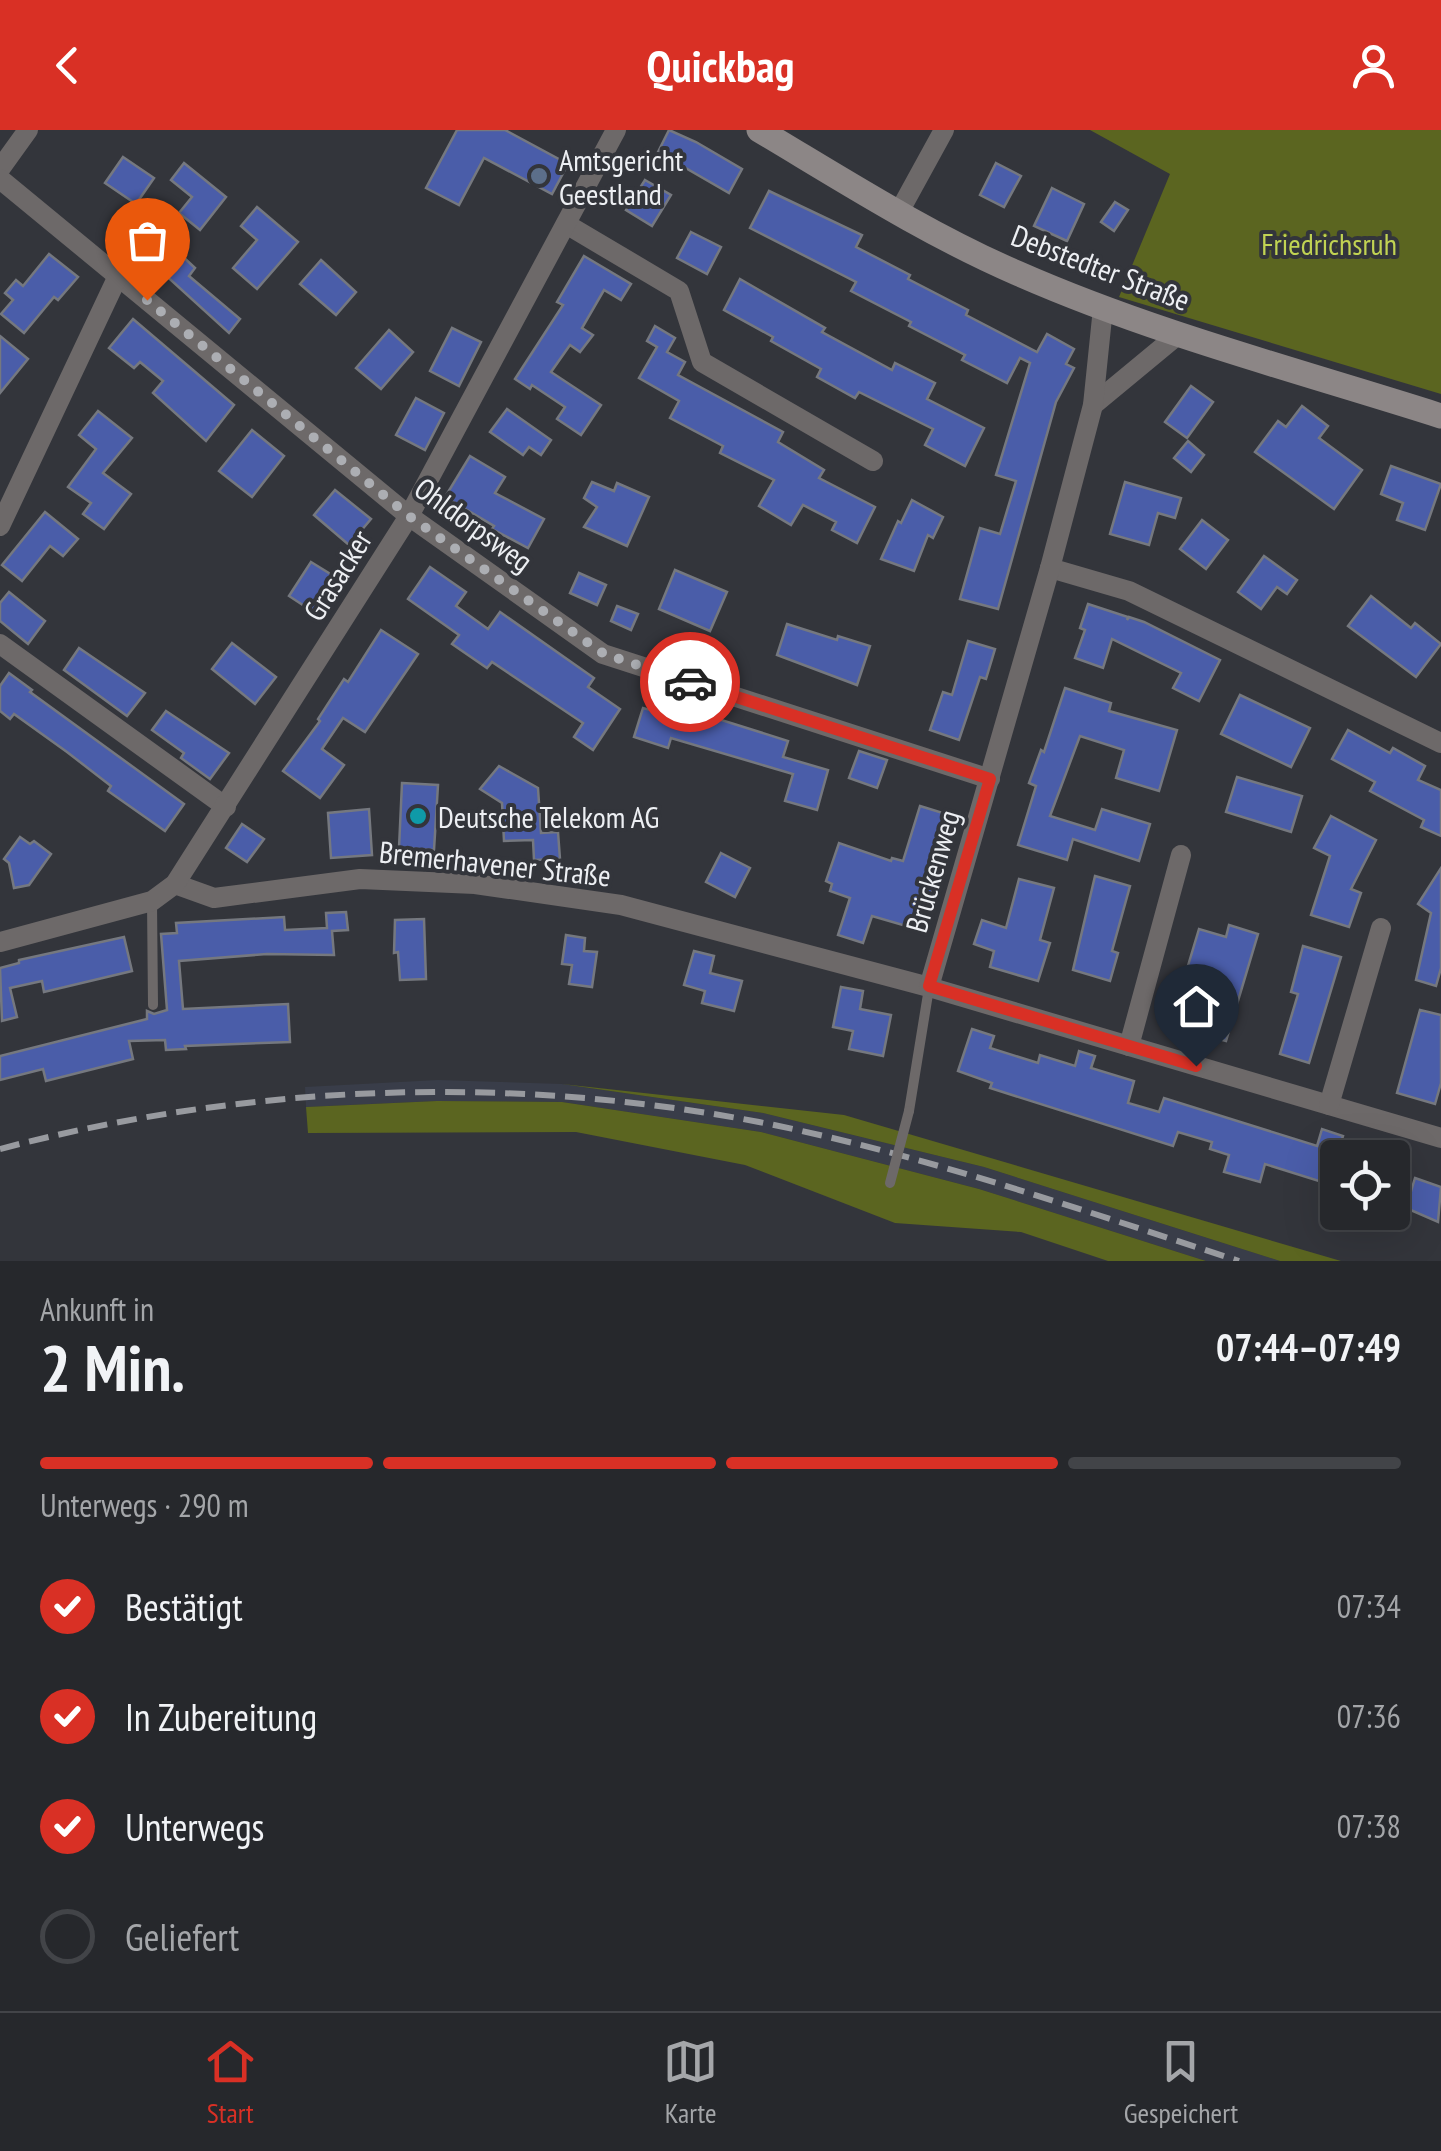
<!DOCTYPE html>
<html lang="de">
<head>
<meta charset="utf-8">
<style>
	:root { --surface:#26282c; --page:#2e3034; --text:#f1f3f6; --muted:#a4a6a9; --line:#424448; --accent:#d93025 }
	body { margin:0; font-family:"PT Sans Narrow",sans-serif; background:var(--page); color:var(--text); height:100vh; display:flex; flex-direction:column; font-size:38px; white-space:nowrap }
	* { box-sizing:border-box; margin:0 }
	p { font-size:32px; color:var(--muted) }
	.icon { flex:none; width:55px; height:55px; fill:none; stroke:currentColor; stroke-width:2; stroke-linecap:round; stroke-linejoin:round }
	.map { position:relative; height:1131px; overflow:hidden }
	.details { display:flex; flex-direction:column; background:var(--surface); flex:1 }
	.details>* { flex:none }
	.buttons { position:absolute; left:1320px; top:1010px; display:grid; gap:20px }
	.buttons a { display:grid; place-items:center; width:90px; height:90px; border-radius:10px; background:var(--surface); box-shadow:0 10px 40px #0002,0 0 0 2px var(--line); font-size:50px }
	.pin { position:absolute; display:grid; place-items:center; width:85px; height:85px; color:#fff; margin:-102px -42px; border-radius:50% 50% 50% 0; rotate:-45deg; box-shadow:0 0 10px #0007 }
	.pin .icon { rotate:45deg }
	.courier { position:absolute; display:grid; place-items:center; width:100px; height:100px; margin:-50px; border:8px solid #d93025; border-radius:50%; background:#fff; color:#222; box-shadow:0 2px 12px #0007 }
	.summary em { font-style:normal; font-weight:700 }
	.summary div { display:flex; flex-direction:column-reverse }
	.summary { display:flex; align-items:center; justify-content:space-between; height:170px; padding:0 40px }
	h1 { font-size:65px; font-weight:700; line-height:75px }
	.bar { display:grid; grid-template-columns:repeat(4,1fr); gap:15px 10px; align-content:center; height:120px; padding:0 40px }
	.bar i { height:12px; border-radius:8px; background:var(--line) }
	.bar .selected { background:var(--accent) }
	.bar p { grid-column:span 4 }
	ol { padding:0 40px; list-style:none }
	li { display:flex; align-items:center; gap:30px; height:110px }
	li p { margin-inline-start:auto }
	li .icon { padding:10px; border-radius:50%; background:var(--accent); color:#fff; stroke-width:4 }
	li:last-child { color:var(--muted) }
	li i { width:55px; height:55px; border:5px solid var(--line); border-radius:50% }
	header { display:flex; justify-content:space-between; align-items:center; height:130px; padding:0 40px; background:var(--accent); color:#fff; font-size:45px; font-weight:700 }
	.menu { display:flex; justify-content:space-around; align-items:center; height:140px; border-top:2px solid var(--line); background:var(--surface); font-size:28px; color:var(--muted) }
	.menu a { display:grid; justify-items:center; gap:5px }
	.menu .selected { color:var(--accent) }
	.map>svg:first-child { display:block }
	.built { fill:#393d49 }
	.green { fill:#5b6520 }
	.building { fill:#4a5da9; stroke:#75787f; stroke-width:2.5 }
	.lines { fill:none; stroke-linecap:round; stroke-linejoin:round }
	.lane { stroke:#6d6969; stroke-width:10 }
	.street { stroke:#6d6969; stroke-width:20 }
	.secondary { stroke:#8c8686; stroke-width:25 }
	.rail { stroke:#989a9f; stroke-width:6; stroke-dasharray:20 10; stroke-linecap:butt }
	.lane-bridge { stroke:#6d6969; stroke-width:10 }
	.done { stroke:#acaeb3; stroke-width:10; stroke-dasharray:0 18 }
	.route { stroke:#d93025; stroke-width:12 }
	.service-dot { fill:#5c6f8a; stroke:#33353b; stroke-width:4 }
	.culture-dot { fill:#0f9aa8; stroke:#33353b; stroke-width:4 }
	.labels { text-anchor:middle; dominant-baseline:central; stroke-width:8; stroke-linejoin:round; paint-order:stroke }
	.poi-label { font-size:30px; fill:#edeff3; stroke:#33353b; text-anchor:start }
	.park-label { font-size:30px; fill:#c1d353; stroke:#33353b }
	.street-label { font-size:30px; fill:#edeff3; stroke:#33353b }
</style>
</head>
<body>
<header><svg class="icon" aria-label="back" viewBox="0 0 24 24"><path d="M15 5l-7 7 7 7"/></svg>Quickbag<svg class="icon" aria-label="person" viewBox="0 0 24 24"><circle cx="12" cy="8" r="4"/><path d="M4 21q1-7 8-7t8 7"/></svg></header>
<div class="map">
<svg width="1441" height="1131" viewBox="0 0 1441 1131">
	<rect width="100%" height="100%" fill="#33353b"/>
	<polygon class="built" points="438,950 562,954 763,983 984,1037 1280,1131 1206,1131 979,1059 761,1002 562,972 437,971 306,977 305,957"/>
	<g class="green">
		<polygon points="1090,0 1441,0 1441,264 1119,167 1170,44"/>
		<polygon points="562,954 844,985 1341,1131 1280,1131 984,1037 763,983"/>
		<polygon points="437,971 562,972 761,1002 979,1059 1206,1131 1108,1131 1021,1102 895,1093 745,1035 576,1002 308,1003 306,977"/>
	</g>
	<g class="building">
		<polygon points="457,0 505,0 568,34 552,64 484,28 459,75 426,58"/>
		<polygon points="669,0 696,12 742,39 729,63 658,22"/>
		<polygon points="123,27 154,48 136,74 105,53"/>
		<polygon points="184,33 226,67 200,100 179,83 192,67 171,50"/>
		<polygon points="996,33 1021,46 1004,77 980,65"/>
		<polygon points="645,50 671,65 652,96 626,80"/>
		<polygon points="1052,58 1084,74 1067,111 1034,96"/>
		<polygon points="769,61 862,105 856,117 910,145 908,149 968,180 966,185 1037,222 1047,204 1074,219 1066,234 1074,238 1056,272 998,479 960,469 980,398 1000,404 1016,351 996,345 1030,233 1020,228 1007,253 962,230 965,225 909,196 911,192 851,161 856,152 750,98"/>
		<polygon points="1115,72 1128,80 1114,101 1101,92"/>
		<polygon points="257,77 298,112 257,159 233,138 257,110 241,96"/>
		<polygon points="691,102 721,117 707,144 677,128"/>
		<polygon points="179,123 195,138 189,146 240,189 229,203 162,142"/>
		<polygon points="49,124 78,147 58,170 54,167 24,203 1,184 13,170 5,163 16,150 23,156"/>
		<polygon points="584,126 631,154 621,170 604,160 582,198 593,205 580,222 570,215 551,242 601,275 581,305 557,289 565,277 532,255 530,259 515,249 563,175 557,172"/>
		<polygon points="321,130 356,162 336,185 300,154"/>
		<polygon points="740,149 825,198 822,202 892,240 895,233 935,253 927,269 984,298 965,336 925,315 933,299 859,262 855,268 817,247 821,239 771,211 773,207 724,180"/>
		<polygon points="133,189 234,275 206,311 153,263 163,251 140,232 134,238 109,218"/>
		<polygon points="655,196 675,208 667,222 685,232 678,245 783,302 778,312 824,340 819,348 875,377 857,413 832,400 836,392 803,375 791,395 759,376 774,350 720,323 723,316 670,288 679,271 639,248 657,217 647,211"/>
		<polygon points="452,198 481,212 459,256 430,241"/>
		<polygon points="389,200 413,222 381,259 356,238"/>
		<polygon points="0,206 28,229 0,263"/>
		<polygon points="1191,256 1213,272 1187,308 1165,292"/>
		<polygon points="416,268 444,283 425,320 396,305"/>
		<polygon points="1302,276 1328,296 1319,308 1362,340 1334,379 1255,322 1278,291 1286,297"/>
		<polygon points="507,279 551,310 541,325 529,317 523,325 490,302"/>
		<polygon points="98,281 132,308 103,343 131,364 104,399 83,384 91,373 68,357 96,319 79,305"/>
		<polygon points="252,300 284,326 252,367 219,341"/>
		<polygon points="1188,311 1204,325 1191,342 1174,328"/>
		<polygon points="470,326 505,347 495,363 544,389 528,418 492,399 494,396 445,367"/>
		<polygon points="1391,336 1441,354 1425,400 1397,390 1403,373 1381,364"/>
		<polygon points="592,352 614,361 617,353 649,367 627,416 584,397 597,377 584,368"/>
		<polygon points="1125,352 1181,368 1175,388 1158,383 1149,415 1110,404"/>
		<polygon points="335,360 371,389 349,415 314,385"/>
		<polygon points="912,370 943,387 933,408 928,405 914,441 881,429 898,391 901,393"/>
		<polygon points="45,382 78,409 63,426 50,416 22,451 2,435"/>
		<polygon points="1202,390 1228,410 1206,439 1180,419"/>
		<polygon points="1264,426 1297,450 1287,464 1277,457 1261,479 1238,462"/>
		<polygon points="311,432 340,450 318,485 289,466"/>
		<polygon points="430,437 466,462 456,476 488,499 500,482 594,548 588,557 620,579 593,620 574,607 583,593 492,532 487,538 452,514 459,505 408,469"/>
		<polygon points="675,440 727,462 710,501 659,479"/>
		<polygon points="579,443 606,455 597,475 570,463"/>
		<polygon points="9,462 45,491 28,514 0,491 0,473"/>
		<polygon points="1371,466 1411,498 1415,493 1441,514 1416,547 1348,496"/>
		<polygon points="1088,474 1128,487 1127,490 1129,487 1144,492 1220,530 1199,571 1173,558 1181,543 1112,509 1103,538 1075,528 1085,500 1080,498"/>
		<polygon points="617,476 638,484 631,500 611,491"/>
		<polygon points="787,494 837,510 838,506 870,516 857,555 777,525"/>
		<polygon points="381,500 418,524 365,602 343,588 322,619 344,635 320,668 283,641 320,591 318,589 344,549 348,552"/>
		<polygon points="968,511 995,519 986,549 980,547 959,610 930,600 943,562 952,565"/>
		<polygon points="232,513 276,547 255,574 212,539"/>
		<polygon points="79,518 145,563 127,586 64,540"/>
		<polygon points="9,543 32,560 30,562 184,674 165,701 108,661 111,656 67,622 14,584 10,589 0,581 0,556"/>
		<polygon points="1065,558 1111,573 1109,581 1177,600 1159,661 1116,648 1124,620 1080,606 1050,686 1095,700 1102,679 1150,694 1139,731 1073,709 1067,730 1018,715 1036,656 1029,653 1041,620 1044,622"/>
		<polygon points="1240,565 1310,598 1291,637 1221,604"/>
		<polygon points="656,576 694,588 696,582 788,611 783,627 828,640 817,680 785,671 793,644 671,608 668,618 634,607 643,578 654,581"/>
		<polygon points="166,581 229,623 210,649 181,628 184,623 152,600"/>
		<polygon points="1348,600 1390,623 1393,618 1425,636 1418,650 1441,660 1441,706 1421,697 1424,690 1370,661 1375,652 1332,629"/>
		<polygon points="859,621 887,630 877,658 849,648"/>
		<polygon points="499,636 538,658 541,703 558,702 560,729 534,730 533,710 504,711 502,673 480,659"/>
		<polygon points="1237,647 1302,666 1291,702 1226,682"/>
		<polygon points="402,653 438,655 434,720 399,718"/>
		<polygon points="920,676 956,687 947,717 936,714 924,752 934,755 920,800 872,786 863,813 838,805 850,768 830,761 832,754 826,751 839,713 891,731 892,728 903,731"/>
		<polygon points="369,679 372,725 331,728 328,683"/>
		<polygon points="1331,686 1376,710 1351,759 1361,763 1349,797 1311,785 1330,726 1314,718"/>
		<polygon points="242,694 264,709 247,732 226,718"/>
		<polygon points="20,707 30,714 34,711 51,724 29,755 14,758 9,733 4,729"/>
		<polygon points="721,723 750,738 735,767 706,752"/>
		<polygon points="1441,738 1441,838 1436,856 1416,850 1431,783 1418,774"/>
		<polygon points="1095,746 1130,756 1112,821 1118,823 1110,851 1073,840"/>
		<polygon points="1019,749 1054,758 1040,810 1050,813 1038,851 990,837 994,821 974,814 982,790 1006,798"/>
		<polygon points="346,782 348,800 332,801 334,825 267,824 179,831 183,879 288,874 290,912 185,916 186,919 166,920 165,910 129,911 133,929 46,951 43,939 0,950 0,926 147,889 147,881 154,884 167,880 161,804 177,803 176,793 284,787 285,800 327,798 326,783"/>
		<polygon points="424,789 426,849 400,850 398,822 394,823 395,790"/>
		<polygon points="1229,795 1258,804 1226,911 1162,894 1173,857 1181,859 1199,799 1226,807"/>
		<polygon points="566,805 585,808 584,821 597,822 592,857 569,854 572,835 562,834"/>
		<polygon points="124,807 132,841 44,862 42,851 10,858 17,887 2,891 0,838 19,833 19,830"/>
		<polygon points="1303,816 1341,827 1309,933 1280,924 1298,864 1291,862"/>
		<polygon points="694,821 714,826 710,843 742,851 734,881 702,873 705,861 684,855"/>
		<polygon points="841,857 863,861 860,879 891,885 883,926 849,919 853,901 833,897"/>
		<polygon points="1420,880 1441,885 1441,953 1435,974 1397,963"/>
		<polygon points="972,899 994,906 990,918 1038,933 1040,925 1075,936 1079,921 1095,926 1091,938 1134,951 1128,973 1159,982 1164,968 1317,1016 1322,999 1343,1006 1336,1027 1331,1025 1322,1052 1265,1034 1260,1052 1224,1042 1229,1025 1210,1019 1212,1012 1178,1002 1173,1016 990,958 992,953 958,941"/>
		<polygon points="1415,1048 1441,1057 1438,1092 1406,1078"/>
	</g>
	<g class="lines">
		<g class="lane">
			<polyline points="152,772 153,875"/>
			<polyline points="909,981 929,858"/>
		</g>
		<g class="street">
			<polyline points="0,39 28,0"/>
			<polyline points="0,49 409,386 603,524 990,649"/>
			<polyline points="899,82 944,0"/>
			<polyline points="566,94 679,161 702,232 873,331"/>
			<polyline points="1093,275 1180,203"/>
			<polyline points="0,396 118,146"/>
			<polyline points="1050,438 1129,461 1441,613"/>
			<polyline points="0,514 226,677"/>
			<polyline points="175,754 214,768 360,749 475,754 621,775 929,857 1441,1008"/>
			<polyline points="0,812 152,771 175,754 409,386 616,0"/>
			<polyline points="929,857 1050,438 1093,275 1103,178"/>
			<polyline points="1129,916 1181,725"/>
			<polyline points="1329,975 1381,798"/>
		</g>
		<path class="secondary" d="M759 0C843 50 927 104 1017 143 1153 203 1300 241 1441 286"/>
		<path class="rail" d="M0 1019C247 954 508 944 759 992 922 1024 1081 1080 1239 1131"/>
		<polyline class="lane-bridge" points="890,1053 909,981"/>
	</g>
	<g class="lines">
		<polyline class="done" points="147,170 409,386 604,524 690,552"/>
		<polyline class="route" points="690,552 990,649 929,856 1196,936"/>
	</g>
	<circle class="service-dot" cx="539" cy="46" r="10"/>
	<circle class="culture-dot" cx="418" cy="686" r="10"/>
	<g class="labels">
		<g class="poi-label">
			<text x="559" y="29">Amtsgericht<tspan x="559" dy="34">Geestland</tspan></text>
			<text x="438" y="686">Deutsche Telekom AG</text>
		</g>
		<g class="park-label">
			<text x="1329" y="113">Friedrichsruh</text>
		</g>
		<g class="street-label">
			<text transform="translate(1101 137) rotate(21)">Debstedter Straße</text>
			<text transform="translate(474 394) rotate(36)">Ohldorpsweg</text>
			<text transform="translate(337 445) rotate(-58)">Grasacker</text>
			<text transform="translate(495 733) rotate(6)">Bremerhavener Straße</text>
			<text transform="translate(932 741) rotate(-74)">Brückenweg</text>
		</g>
	</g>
</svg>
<div class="buttons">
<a><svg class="icon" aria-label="locate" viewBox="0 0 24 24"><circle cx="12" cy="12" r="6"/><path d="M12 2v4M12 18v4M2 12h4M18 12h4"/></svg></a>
</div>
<div class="pin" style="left:147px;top:170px;background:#ea580c"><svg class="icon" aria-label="bag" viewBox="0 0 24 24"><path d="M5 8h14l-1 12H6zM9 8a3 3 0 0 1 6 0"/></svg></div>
<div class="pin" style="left:1196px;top:936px;background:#1f2937"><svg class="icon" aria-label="home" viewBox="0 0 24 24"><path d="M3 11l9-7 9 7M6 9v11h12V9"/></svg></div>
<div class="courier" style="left:690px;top:552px"><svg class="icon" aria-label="car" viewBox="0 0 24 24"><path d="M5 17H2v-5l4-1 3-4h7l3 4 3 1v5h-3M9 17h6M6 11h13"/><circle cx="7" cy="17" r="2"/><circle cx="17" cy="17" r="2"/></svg></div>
</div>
<section class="details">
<div class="summary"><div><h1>2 Min.</h1><p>Ankunft in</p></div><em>07:44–07:49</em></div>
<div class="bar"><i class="selected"></i><i class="selected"></i><i class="selected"></i><i></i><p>Unterwegs · 290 m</p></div>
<ol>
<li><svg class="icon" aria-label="check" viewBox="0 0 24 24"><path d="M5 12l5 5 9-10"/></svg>Bestätigt<p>07:34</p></li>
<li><svg class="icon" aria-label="check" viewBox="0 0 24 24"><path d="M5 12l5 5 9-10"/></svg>In Zubereitung<p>07:36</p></li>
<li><svg class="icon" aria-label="check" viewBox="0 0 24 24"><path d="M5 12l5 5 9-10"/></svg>Unterwegs<p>07:38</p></li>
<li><i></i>Geliefert</li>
</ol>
</section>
<nav class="menu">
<a class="selected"><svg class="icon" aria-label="home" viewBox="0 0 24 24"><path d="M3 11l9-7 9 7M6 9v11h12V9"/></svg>Start</a>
<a><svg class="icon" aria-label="map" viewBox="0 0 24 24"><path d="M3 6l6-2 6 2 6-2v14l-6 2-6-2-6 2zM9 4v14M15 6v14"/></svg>Karte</a>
<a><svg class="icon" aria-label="saved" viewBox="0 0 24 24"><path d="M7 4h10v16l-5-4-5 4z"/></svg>Gespeichert</a>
</nav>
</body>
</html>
